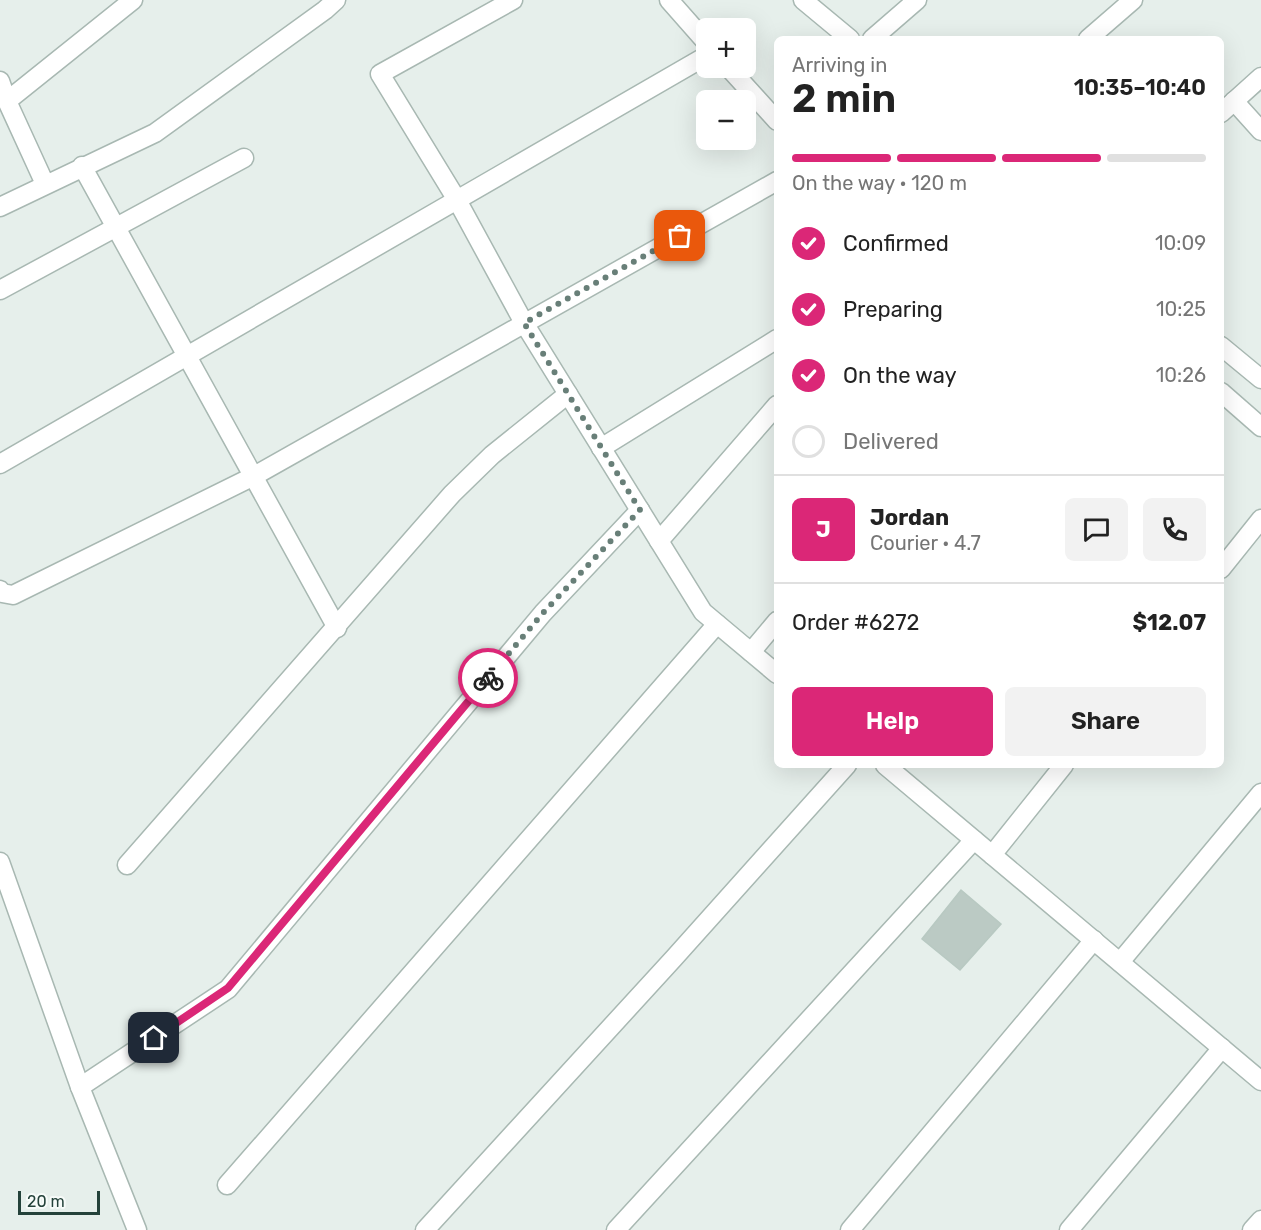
<!DOCTYPE html>
<html lang="en">
<head>
<meta charset="utf-8">
<style>
	:root { --surface:#fff; --page:#f2f2f2; --text:#222; --muted:#767676; --line:#e0e0e0; --accent:#db2777 }
	body { margin:0; font-family:Rubik,sans-serif; background:var(--page); color:var(--text); height:100vh; display:flex; flex-direction:column; font-size:22px; white-space:nowrap }
	* { box-sizing:border-box; margin:0 }
	p { font-size:20px; color:var(--muted) }
	.icon { flex:none; width:33px; height:33px; fill:none; stroke:currentColor; stroke-width:2; stroke-linecap:round; stroke-linejoin:round }
	.map { position:relative; flex:1; overflow:hidden }
	.panel { position:absolute; left:774px; top:36px; width:450px; height:732px; display:flex; flex-direction:column; background:var(--surface); border-radius:9px; box-shadow:0 6px 24px #0002 }
	.panel>* { flex:none }
	.buttons { position:absolute; left:696px; top:18px; display:grid; gap:12px }
	.buttons a { display:grid; place-items:center; width:60px; height:60px; border-radius:9px; background:var(--surface); box-shadow:0 6px 24px #0002; font-size:30px }
	.scale { position:absolute; left:18px; bottom:15px; width:82px; box-sizing:border-box; padding-left:6px; border:3px solid #24423a; border-top:0; font-size:16px; line-height:21px; white-space:nowrap; color:#24423a; -webkit-text-stroke:4px #f7fbf9; paint-order:stroke }
	.pin { position:absolute; display:grid; place-items:center; width:51px; height:51px; color:#fff; margin:-26px; border-radius:12px; box-shadow:0 3px 9px #0006 }
	.courier { position:absolute; display:grid; place-items:center; width:60px; height:60px; margin:-30px; border:4px solid #db2777; border-radius:50%; background:#fff; color:#222; box-shadow:0 2px 8px #0007 }
	.overview em { font-style:normal; font-weight:600 }
	.overview div { display:flex; flex-direction:column-reverse }
	.overview { display:flex; align-items:center; justify-content:space-between; height:102px; padding:0 18px }
	h1 { font-size:39px; font-weight:600; line-height:45px }
	.bar { display:grid; grid-template-columns:repeat(4,1fr); gap:9px 6px; align-content:center; height:72px; padding:0 18px }
	.bar i { height:8px; border-radius:4px; background:var(--line) }
	.bar .selected { background:var(--accent) }
	.bar p { grid-column:span 4 }
	.line { display:flex; align-items:center; gap:15px; padding:0 18px; border-top:2px solid var(--line) }
	.line div { flex:1 }
	.round { display:grid; place-items:center; flex:none; width:63px; height:63px; border-radius:9px; background:var(--page) }
	ol { padding:0 18px; list-style:none }
	li { display:flex; align-items:center; gap:18px; height:66px }
	li p { margin-inline-start:auto }
	li .icon { padding:6px; border-radius:50%; background:var(--accent); color:#fff; stroke-width:4 }
	li:last-child { color:var(--muted) }
	li i { width:33px; height:33px; border:3px solid var(--line); border-radius:50% }
	.cta { display:flex; gap:12px; margin-top:auto; padding:12px 18px }
	.cta a { flex:1; height:69px; border-radius:9px; background:var(--accent); color:#fff; font-size:24px; font-weight:600; line-height:69px; text-align:center }
	.cta a+a { background:var(--page); color:var(--text) }
	.map>svg:first-child { display:block }
	.building { fill:#bbcac4; stroke:#b8c9c2; stroke-width:1.5 }
	.lines { fill:none; stroke-linecap:round; stroke-linejoin:round }
	.street-casing { stroke:#a8b8b2; stroke-width:21 }
	.street { stroke:#fff; stroke-width:18 }
	.done { stroke:#687f78; stroke-width:6; stroke-dasharray:0 10.8 }
	.route { stroke:#db2777; stroke-width:8 }
</style>
</head>
<body>
<div class="map">
<svg width="1261" height="1230" viewBox="0 0 1261 1230">
	<rect width="100%" height="100%" fill="#e6efeb"/>
	<polygon class="building" points="961,890 1001,924 960,970 922,939"/>
	<g class="lines">
		<defs>
			<g id="street">
				<polyline points="513,0 380,74 457,200 524,323 703,612 777,674"/>
				<polyline points="669,0 706,42"/>
				<polyline points="803,0 850,39"/>
				<polyline points="872,39 917,0"/>
				<polyline points="1088,39 1133,0"/>
				<polyline points="729,68 777,121"/>
				<polyline points="0,81 7,101 45,184"/>
				<polyline points="7,101 133,0"/>
				<polyline points="1234,101 1261,131"/>
				<polyline points="1221,113 1261,77"/>
				<polyline points="82,166 337,628"/>
				<polyline points="0,207 155,133 325,10 336,0"/>
				<polyline points="0,290 244,158"/>
				<polyline points="1221,346 1261,379"/>
				<polyline points="1221,392 1261,427"/>
				<polyline points="601,448 777,339"/>
				<polyline points="0,464 706,56"/>
				<polyline points="659,541 777,405"/>
				<polyline points="1221,569 1261,519"/>
				<polyline points="0,590 2,593 13,595 254,476 777,181"/>
				<polyline points="751,652 777,621"/>
				<polyline points="885,765 1261,1081"/>
				<polyline points="992,855 1064,765"/>
				<polyline points="0,862 80,1087 137,1230"/>
				<polyline points="127,865 452,494 492,455 568,394"/>
				<polyline points="1120,962 1261,793"/>
				<polyline points="80,1087 228,989 543,613 640,510"/>
				<polyline points="227,1185 717,624"/>
				<polyline points="425,1230 674,958 847,765"/>
				<polyline points="616,1230 974,840"/>
				<polyline points="850,1230 1094,940"/>
				<polyline points="1069,1230 1222,1048"/>
				<polyline points="1252,1230 1261,1220"/>
			</g>
		</defs>
		<use href="#street" class="street-casing"/>
		<use href="#street" class="street"/>
	</g>
	<g class="lines">
		<polyline class="done" points="488,678 543,613 640,510 524,323 680,236"/>
		<polyline class="route" points="154,1038 228,988 488,678"/>
	</g>
</svg>
<div class="buttons">
<a>+</a>
<a>−</a>
</div>
<div class="scale">20 m</div>
<div class="pin" style="left:680px;top:236px;background:#ea580c"><svg class="icon" aria-label="bag" viewBox="0 0 24 24"><path d="M5 8h14l-1 12H6zM9 8a3 3 0 0 1 6 0"/></svg></div>
<div class="pin" style="left:154px;top:1038px;background:#1f2937"><svg class="icon" aria-label="home" viewBox="0 0 24 24"><path d="M3 11l9-7 9 7M6 9v11h12V9"/></svg></div>
<div class="courier" style="left:488px;top:678px"><svg class="icon" aria-label="bike" viewBox="0 0 24 24"><circle cx="6" cy="16" r="4"/><circle cx="18" cy="16" r="4"/><path d="M6 16l4-8h5l3 8M10 8l3 8H6M13 5h3"/></svg></div>
<section class="panel">
<div class="overview"><div><h1>2 min</h1><p>Arriving in</p></div><em>10:35–10:40</em></div>
<div class="bar"><i class="selected"></i><i class="selected"></i><i class="selected"></i><i></i><p>On the way · 120 m</p></div>
<ol>
<li><svg class="icon" aria-label="check" viewBox="0 0 24 24"><path d="M5 12l5 5 9-10"/></svg>Confirmed<p>10:09</p></li>
<li><svg class="icon" aria-label="check" viewBox="0 0 24 24"><path d="M5 12l5 5 9-10"/></svg>Preparing<p>10:25</p></li>
<li><svg class="icon" aria-label="check" viewBox="0 0 24 24"><path d="M5 12l5 5 9-10"/></svg>On the way<p>10:26</p></li>
<li><i></i>Delivered</li>
</ol>
<div class="line" style="height:108px"><b class="round" style="background:var(--accent);color:#fff">J</b><div><b>Jordan</b><p>Courier · 4.7</p></div><a class="round"><svg class="icon" aria-label="chat" viewBox="0 0 24 24"><path d="M4 5h16v11H9l-5 4z"/></svg></a><a class="round"><svg class="icon" aria-label="phone" viewBox="0 0 24 24"><path d="M5 4h4l2 5-3 2q2 4 5 5l2-3 5 2v4C11 20 4 13 5 4z"/></svg></a></div>
<div class="line" style="height:78px"><div>Order #6272</div><b>$12.07</b></div>
<div class="cta"><a>Help</a><a>Share</a></div>
</section>
</div>
</body>
</html>
